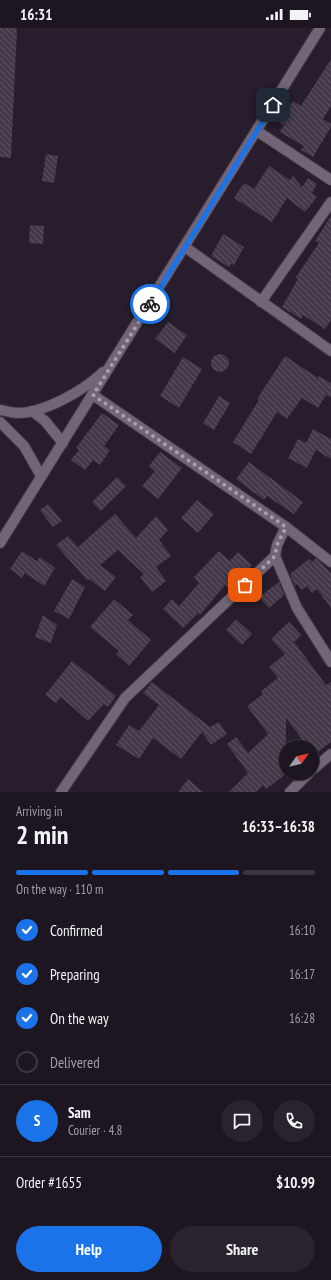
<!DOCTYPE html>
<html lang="en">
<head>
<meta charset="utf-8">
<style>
	:root { --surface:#1d1621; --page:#2a232e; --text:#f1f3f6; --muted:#a09fa5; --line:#3b353f; --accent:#1a73e8 }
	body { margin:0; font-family:"PT Sans Narrow",sans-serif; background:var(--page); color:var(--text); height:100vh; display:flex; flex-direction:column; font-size:15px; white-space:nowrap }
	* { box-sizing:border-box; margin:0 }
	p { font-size:13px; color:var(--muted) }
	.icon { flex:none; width:22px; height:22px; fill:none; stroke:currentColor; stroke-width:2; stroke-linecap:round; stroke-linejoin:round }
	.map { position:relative; height:764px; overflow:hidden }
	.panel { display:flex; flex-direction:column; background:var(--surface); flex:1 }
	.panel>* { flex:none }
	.needle { width:26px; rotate:56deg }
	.tools { position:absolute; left:279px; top:712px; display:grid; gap:8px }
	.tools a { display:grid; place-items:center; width:40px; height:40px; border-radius:50%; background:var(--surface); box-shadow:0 1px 3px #0004,0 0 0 1px var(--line); font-size:20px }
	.pin { position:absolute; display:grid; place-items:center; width:34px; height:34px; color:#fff; margin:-17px; border-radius:8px; box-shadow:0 2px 6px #0006 }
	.courier { position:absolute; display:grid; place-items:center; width:40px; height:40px; margin:-20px; border:3px solid #1a73e8; border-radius:50%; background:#fff; color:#222; box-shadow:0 1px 5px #0007 }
	.overview em { font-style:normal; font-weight:700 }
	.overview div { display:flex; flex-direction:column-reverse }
	.overview { display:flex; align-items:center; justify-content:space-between; height:68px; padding:0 16px }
	h1 { font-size:26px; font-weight:700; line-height:30px }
	.bar { display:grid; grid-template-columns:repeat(4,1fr); gap:6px 4px; align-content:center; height:48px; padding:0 16px }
	.bar i { height:5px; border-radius:3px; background:var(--line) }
	.bar .on { background:var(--accent) }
	.bar p { grid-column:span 4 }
	.line { display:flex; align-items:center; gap:10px; padding:0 16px; border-top:1px solid var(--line) }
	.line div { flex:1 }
	.round { display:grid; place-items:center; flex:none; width:42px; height:42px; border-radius:21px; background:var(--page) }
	ol { padding:0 16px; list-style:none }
	li { display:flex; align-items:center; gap:12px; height:44px }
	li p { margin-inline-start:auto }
	li .icon { padding:4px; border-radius:50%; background:var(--accent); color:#fff; stroke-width:4 }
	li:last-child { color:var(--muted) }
	li i { width:22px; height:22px; border:2px solid var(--line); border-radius:50% }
	.button { display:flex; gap:8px; margin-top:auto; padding:8px 16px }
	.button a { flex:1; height:46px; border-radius:24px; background:var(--accent); color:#fff; font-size:16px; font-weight:700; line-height:46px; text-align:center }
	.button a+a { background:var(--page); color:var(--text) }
	.status { display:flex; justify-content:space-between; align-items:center; height:28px; padding:0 20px; background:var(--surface); direction:ltr }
	.status svg { height:11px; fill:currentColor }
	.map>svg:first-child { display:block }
	.building { fill:url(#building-back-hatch) }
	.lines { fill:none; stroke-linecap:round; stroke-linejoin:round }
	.minor-casing { stroke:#413844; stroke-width:12 }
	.tertiary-casing { stroke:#413844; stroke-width:12 }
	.minor { stroke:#716577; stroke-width:10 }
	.tertiary { stroke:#716577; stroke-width:10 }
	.done { stroke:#a8a0ab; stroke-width:4; stroke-dasharray:0 7.2 }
	.route { stroke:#1a73e8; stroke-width:5 }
</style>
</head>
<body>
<div class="status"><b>16:31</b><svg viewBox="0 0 49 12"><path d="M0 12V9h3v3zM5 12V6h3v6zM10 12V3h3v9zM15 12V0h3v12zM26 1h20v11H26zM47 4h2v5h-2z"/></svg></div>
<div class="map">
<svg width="331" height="764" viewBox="0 0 331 764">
	<defs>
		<pattern id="building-back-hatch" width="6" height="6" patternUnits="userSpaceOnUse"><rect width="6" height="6" fill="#453949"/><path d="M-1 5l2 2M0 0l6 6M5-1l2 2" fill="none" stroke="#605664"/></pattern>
	</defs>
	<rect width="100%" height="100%" fill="#271d2c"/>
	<g class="building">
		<polygon points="0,0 17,0 11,130 0,129"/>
		<polygon points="331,31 331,78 323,91 331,96 331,99 313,129 301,122 304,118 280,104 284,97 280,95 293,73 301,78"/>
		<polygon points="46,126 58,128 54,155 42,153"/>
		<polygon points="269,138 290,152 293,148 302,159 308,150 317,156 312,165 317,169 305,184 287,170 272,194 234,170 244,155 254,161"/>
		<polygon points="331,188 331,292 325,301 303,287 301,291 282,279 298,251 296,249 319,215 315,213"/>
		<polygon points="30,197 44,198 43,216 29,215"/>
		<polygon points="223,206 244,219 234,237 231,236 229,239 211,228"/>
		<polygon points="168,294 187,307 175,325 155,311"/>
		<circle cx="220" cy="335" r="9"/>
		<polygon points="285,328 318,350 319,348 331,355 331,369 326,367 318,380 302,370 287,391 277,384 251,426 233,414 259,372 257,371"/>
		<polygon points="183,329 202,341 179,380 160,368"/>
		<polygon points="219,368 230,375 214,402 203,395"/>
		<polygon points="102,385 119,397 104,418 110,422 100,437 93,432 85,442 71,432 79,422 76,420"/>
		<polygon points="313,401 331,411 331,431 316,422 307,440 288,430 298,411 306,415"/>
		<polygon points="160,424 182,440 158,471 142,458 155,443 149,438"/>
		<polygon points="249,434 303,474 294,486 267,468 264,472 236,451"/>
		<polygon points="117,449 126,458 101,483 92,474"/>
		<polygon points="197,472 214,486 198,505 181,490"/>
		<polygon points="48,476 62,493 53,499 40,482"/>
		<polygon points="115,486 136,510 156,488 168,502 159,512 171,528 156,539 166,553 152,564 140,549 144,546 118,522 100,537 116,549 105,563 89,551 88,553 56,517 68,508 78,519"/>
		<polygon points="22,523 37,533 40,529 55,540 44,558 25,545 22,550 10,541"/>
		<polygon points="219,523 230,533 238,524 252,537 230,562 225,557 200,587 198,585 183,600 163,581 172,571 179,578 199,555 194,549"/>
		<polygon points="316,530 331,545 331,580 317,561 312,565 307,558 302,562 297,556 295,558 290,546 309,531 312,534"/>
		<polygon points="72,551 85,559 69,591 54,583"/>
		<polygon points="279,554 284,567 269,580 259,569"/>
		<polygon points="114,571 133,587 128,592 151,612 129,638 116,626 119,623 90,599"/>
		<polygon points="43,587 57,597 51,615 35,609"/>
		<polygon points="236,591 252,606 242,617 226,602"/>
		<polygon points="289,594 301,607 294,614 326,657 331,654 331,714 314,727 312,719 308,719 286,690 286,746 266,761 263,757 256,764 229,764 248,745 227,716 236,709 248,725 268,706 247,678 263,666 261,663 278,650 269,639 285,626 271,611"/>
		<polygon points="72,633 116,668 108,679 104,676 88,693 61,669 56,675 45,667"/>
		<polygon points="152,654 210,699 219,694 227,706 211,717 202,704 181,731 153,710 139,731 116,717 129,697 139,703 159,677 143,665"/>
		<polygon points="188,751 203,764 178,764"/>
	</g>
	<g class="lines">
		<defs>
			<g id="minor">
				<polyline points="257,103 331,152"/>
				<polyline points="185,219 331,323"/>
				<polyline points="261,274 331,174"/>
				<polyline points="93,367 286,499 331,534"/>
				<polyline points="286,499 277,517 275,528 297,580 331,634"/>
				<polyline points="312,742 331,726"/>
				<polyline points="61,764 125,670 275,528"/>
				<polyline points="290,764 309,745"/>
			</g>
			<g id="tertiary">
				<path d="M0 382C6 383 12 385 18 385 44 385 85 362 103 344"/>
				<polyline points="32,383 45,393 63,415"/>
				<polyline points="0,394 24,418 41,448"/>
				<polyline points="0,515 320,0"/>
			</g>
		</defs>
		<use href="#minor" class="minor-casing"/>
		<use href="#tertiary" class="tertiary-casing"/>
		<use href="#minor" class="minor"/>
		<use href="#tertiary" class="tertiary"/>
	</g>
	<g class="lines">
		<polyline class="done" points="150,276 93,367 286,499 277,517 275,528 245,557"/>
		<polyline class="route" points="150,276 273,77"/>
	</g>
</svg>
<div class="tools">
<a><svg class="needle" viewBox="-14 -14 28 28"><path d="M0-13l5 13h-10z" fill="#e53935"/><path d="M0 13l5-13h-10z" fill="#a09fa5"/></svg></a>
</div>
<div class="pin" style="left:245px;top:557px;background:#ea580c"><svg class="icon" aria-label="bag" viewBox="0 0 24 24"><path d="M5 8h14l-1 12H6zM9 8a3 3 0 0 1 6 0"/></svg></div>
<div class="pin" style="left:273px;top:77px;background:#1f2937"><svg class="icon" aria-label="home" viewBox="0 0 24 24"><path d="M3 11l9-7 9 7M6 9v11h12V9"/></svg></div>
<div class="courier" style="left:150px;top:276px"><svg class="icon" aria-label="bike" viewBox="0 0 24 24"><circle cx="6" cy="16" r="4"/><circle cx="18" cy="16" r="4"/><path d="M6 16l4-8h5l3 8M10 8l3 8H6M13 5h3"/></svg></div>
</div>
<section class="panel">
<div class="overview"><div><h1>2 min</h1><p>Arriving in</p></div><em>16:33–16:38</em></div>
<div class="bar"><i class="on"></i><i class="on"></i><i class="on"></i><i></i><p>On the way · 110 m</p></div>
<ol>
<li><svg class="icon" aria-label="check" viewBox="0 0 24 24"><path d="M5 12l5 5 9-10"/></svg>Confirmed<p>16:10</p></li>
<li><svg class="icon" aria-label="check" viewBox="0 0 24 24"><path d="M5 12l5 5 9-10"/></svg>Preparing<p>16:17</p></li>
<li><svg class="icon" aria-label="check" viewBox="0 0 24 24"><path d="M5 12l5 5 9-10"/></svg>On the way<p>16:28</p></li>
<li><i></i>Delivered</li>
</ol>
<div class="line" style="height:72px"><b class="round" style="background:var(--accent);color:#fff">S</b><div><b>Sam</b><p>Courier · 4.8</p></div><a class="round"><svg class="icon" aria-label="chat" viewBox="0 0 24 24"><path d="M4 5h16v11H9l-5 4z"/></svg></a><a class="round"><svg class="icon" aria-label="phone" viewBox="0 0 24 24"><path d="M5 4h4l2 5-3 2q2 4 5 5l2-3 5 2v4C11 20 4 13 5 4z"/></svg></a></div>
<div class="line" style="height:52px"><div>Order #1655</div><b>$10.99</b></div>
<div class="button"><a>Help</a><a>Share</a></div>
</section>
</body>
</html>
